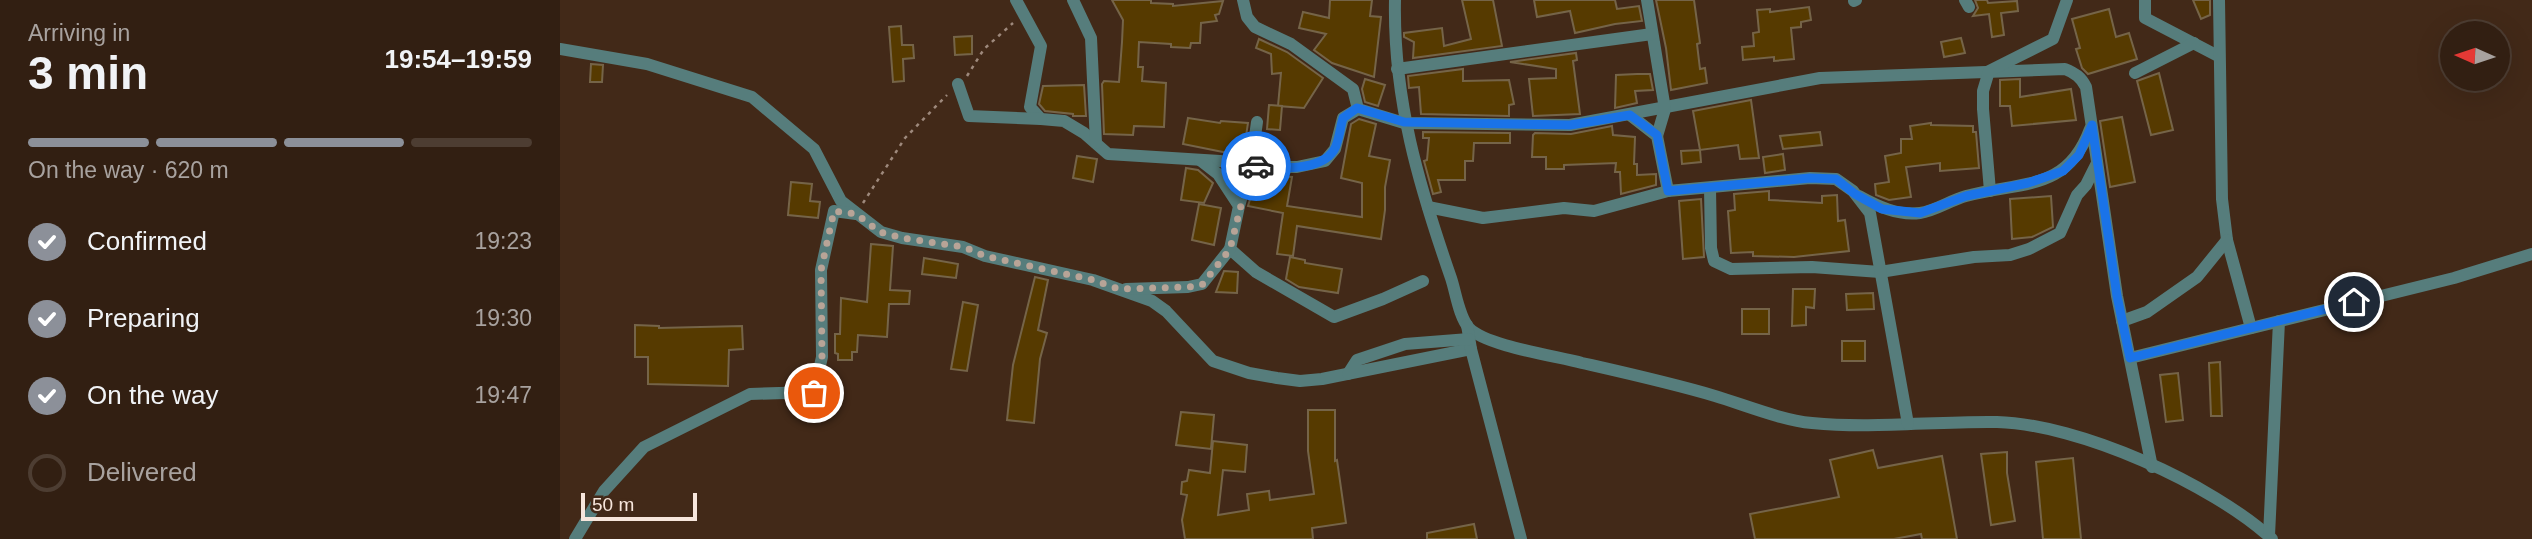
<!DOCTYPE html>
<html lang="en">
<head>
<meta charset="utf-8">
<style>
	:root { --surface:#321f12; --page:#3d2c20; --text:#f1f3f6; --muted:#a8a29f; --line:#4d3d32; --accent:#8c9099 }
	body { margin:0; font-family:Helvetica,sans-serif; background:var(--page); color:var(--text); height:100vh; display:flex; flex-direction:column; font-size:26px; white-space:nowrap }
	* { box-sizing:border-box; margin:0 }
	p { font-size:23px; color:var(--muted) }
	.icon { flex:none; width:38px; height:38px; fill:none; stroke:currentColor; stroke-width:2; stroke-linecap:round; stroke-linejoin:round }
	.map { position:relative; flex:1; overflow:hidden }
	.side { display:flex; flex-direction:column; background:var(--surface); width:560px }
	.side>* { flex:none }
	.needle { width:46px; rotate:273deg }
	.buttons { position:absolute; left:1880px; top:21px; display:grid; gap:14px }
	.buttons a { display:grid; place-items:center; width:70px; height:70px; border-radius:50%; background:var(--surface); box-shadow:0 7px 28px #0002,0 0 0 2px var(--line); font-size:35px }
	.scale { position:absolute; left:21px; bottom:18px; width:116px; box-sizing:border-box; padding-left:7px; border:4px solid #f7e6dc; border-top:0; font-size:19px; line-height:24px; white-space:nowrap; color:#f7e6dc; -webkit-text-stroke:5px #422918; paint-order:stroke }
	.pin { position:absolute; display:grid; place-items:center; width:60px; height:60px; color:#fff; margin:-30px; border:4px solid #fff; border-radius:50%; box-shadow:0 2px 7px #0007 }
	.courier { position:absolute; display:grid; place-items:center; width:70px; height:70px; margin:-35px; border:5px solid #1a73e8; border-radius:50%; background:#fff; color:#222; box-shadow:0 2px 9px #0007 }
	.overview em { font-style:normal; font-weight:800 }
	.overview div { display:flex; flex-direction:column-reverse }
	.overview { display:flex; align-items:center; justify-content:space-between; height:119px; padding:0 28px }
	h1 { font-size:46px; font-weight:800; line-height:52px }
	.bar { display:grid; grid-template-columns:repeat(4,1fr); gap:10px 7px; align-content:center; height:84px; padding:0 28px }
	.bar i { height:9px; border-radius:5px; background:var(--line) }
	.bar .current { background:var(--accent) }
	.bar p { grid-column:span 4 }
	ol { padding:0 28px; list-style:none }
	li { display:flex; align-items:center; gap:21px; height:77px }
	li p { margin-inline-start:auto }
	li .icon { padding:7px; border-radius:50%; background:var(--accent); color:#fff; stroke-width:4 }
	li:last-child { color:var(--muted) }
	li i { width:38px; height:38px; border:4px solid var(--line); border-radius:50% }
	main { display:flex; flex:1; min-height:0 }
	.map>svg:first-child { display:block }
	.building { fill:#563a00; stroke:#756448; stroke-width:2 }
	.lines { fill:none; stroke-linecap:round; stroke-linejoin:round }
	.path { stroke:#9e897c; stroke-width:2.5; stroke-dasharray:3.5 5; stroke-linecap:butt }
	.minor { stroke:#567d7c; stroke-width:12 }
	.done { stroke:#b8a497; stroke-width:7; stroke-dasharray:0 12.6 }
	.route { stroke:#1a73e8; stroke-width:9 }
</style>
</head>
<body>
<main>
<section class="side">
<div class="overview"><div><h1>3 min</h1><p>Arriving in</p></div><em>19:54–19:59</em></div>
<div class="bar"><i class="current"></i><i class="current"></i><i class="current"></i><i></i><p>On the way · 620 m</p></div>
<ol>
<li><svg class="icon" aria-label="check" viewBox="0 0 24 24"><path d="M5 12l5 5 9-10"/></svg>Confirmed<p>19:23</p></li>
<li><svg class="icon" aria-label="check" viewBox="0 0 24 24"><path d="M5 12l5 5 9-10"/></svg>Preparing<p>19:30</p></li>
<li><svg class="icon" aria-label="check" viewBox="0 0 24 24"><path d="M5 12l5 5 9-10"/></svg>On the way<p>19:47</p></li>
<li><i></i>Delivered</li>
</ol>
</section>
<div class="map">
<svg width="1972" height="539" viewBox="0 0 1972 539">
	<rect width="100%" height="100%" fill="#422918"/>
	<g class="building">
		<polygon points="552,0 591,0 591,3 613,4 613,6 663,1 659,14 655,15 657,21 641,23 640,43 631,43 630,48 611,47 611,44 579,42 578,67 583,67 582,81 606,83 604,127 574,126 573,135 544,134 542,84 544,81 559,82 562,42 563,20"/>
		<polygon points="770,0 812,0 810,16 821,17 814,77 772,63 754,50 766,34 739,28 743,12 769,18"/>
		<polygon points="902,0 933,0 942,46 853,58 854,42 844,37 844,33 882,28 884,46 911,39"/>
		<polygon points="974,0 1055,0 1057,9 1079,6 1082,21 1055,24 1015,33 1010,11 977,17"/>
		<polygon points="1096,0 1134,0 1140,43 1137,44 1140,69 1145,68 1147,83 1111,90 1106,48"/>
		<polygon points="1415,0 1427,0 1428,3 1457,1 1458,11 1441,13 1444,35 1432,37 1429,14 1413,16 1418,8"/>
		<polygon points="1633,0 1650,0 1650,15 1641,19"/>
		<polygon points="1249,7 1251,20 1241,22 1241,27 1231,28 1234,59 1214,61 1214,57 1183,60 1182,47 1194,46 1193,33 1199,32 1197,10 1210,9 1210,12"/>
		<polygon points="1549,9 1556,37 1569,33 1577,59 1528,74 1522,68 1516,49 1520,48 1512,19"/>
		<polygon points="341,26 342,45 353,45 354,58 343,59 344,81 333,82 329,27"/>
		<polygon points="412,36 412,54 395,55 394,37"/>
		<polygon points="1401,38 1405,53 1384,57 1381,42"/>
		<polygon points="699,39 727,52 763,78 744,108 718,106 721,73 712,74 711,54 696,48"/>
		<polygon points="1016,53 1017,60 1013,61 1020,114 973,116 969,79 996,78 996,69 950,62"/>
		<polygon points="31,64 43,65 42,82 30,82"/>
		<polygon points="903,69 903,81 949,80 954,104 949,105 949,116 861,114 859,87 849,88 848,76"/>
		<polygon points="1599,73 1613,130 1591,135 1577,81"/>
		<polygon points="1077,74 1090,74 1093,90 1075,91 1077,103 1055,108 1056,75"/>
		<polygon points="805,79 825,85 818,106 805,102 802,89"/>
		<polygon points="1460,79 1460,97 1511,89 1516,120 1452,126 1450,106 1440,106 1440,80"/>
		<polygon points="524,85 526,116 513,116 513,114 485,111 479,104 483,86"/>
		<polygon points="1191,100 1199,158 1180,159 1178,145 1140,150 1133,111"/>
		<polygon points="709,105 722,106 720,130 707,129"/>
		<polygon points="1562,117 1575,182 1550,187 1540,121"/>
		<polygon points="628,118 660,123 661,121 688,123 683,156 623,144"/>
		<polygon points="799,119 816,124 809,156 830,160 825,187 825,210 821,239 737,226 733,256 717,254 723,213 688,206 697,176 718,181 719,176 732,177 727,206 802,217 802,183 781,178 791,124"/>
		<polygon points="1371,123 1371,125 1413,126 1413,132 1416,132 1419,168 1380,171 1380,163 1346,167 1351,197 1329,200 1316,195 1315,184 1329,182 1325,156 1341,153 1341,139 1352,139 1350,126"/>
		<polygon points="1052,126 1053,135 1075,137 1074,164 1077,164 1077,175 1096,174 1096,185 1061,194 1060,172 1055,172 1056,163 1004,165 1004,169 986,169 986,157 972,157 973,135 975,133 1011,134"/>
		<polygon points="863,132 950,133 950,143 914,143 913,161 905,161 905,180 878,180 881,192 873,194 864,161 867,160 869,138 863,138"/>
		<polygon points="1260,132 1262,145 1223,149 1220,136"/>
		<polygon points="1140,150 1141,162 1122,164 1121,151"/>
		<polygon points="1223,154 1225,170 1205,173 1203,157"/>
		<polygon points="517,156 537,159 533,182 513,178"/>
		<polygon points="626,168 638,170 653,183 644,203 621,200"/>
		<polygon points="231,182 252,184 250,201 260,202 258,218 228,215"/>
		<polygon points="1209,191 1209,200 1262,203 1262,196 1277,195 1278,221 1285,220 1289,251 1234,257 1193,256 1193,252 1171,253 1168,211 1175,210 1174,194"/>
		<polygon points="1491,196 1493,227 1472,237 1452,239 1450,199"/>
		<polygon points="1141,199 1144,257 1123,259 1119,201"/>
		<polygon points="639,204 661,208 654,245 632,240"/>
		<polygon points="311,244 333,246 330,290 350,291 349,304 329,304 327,337 298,335 297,352 292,352 292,360 278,360 278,354 275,353 275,334 280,334 281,298 307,302"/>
		<polygon points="730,257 745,260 745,263 782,269 778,293 739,287 726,279"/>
		<polygon points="364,258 398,264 396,278 362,274"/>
		<polygon points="664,271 678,272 677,293 656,292"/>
		<polygon points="475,277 488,280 478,330 487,333 480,359 474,423 447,420 453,365"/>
		<polygon points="1233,289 1255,289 1254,308 1246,307 1246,325 1232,326"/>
		<polygon points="1313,293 1314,309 1287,310 1286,294"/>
		<polygon points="403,302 418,305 407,371 391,369"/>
		<rect x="1182" y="309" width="27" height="25"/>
		<polygon points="75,325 99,326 99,328 182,326 183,349 169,350 168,386 88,384 88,357 75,357"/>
		<rect x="1282" y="341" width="23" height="20"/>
		<polygon points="1660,362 1662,416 1651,416 1649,363"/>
		<polygon points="1618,373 1623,420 1606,422 1600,375"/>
		<polygon points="748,410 775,410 775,461 777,460 786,523 752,528 753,539 625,539 622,520 627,495 621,494 622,482 627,481 629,470 650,473 653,441 687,445 685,472 663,470 658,515 689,510 687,494 709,491 710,500 754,494 748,451"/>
		<polygon points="621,412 654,415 651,449 616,445"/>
		<polygon points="1313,450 1318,468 1382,456 1397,539 1362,539 1361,534 1334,539 1195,539 1190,514 1279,497 1270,460"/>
		<polygon points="1447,452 1447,473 1455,521 1431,525 1421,454"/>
		<polygon points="1513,458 1521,539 1483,539 1476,462"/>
		<polygon points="914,524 917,539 867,539 867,533"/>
	</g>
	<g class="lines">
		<g class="path">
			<polyline points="407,76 424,49 453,23"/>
			<polyline points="303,203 345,138 387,95"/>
		</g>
		<g class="minor">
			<path d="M456 0 481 46 470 107 481 119 504 121 524 133 548 154 660 161 699 167H737L765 161 775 149 783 118 798 109 844 123 1010 125 1260 78 1505 69C1515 73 1521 77 1526 87L1557 296 1592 467"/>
			<polyline points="513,0 531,38 536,143"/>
			<polyline points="683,0 687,17 695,27 731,44 793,89 798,109"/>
			<path d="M835 0C833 99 859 186 891 278 896 293 899 317 909 328 926 346 996 356 1022 363 1066 373 1111 383 1155 396 1185 405 1221 420 1252 423 1313 429 1375 421 1437 422 1519 424 1652 484 1712 539"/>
			<polyline points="1087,0 1105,109 1097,136"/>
			<polyline points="1405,0 1409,7"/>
			<polyline points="1585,0 1585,18 1658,56"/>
			<polyline points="1659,0 1662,199 1667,240 1691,328"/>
			<polyline points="1294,1 1296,0"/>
			<polyline points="0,49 87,64 192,97 254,149 281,201 321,232 342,238 403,247 425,256 533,280 592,301 606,311 653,361 689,373 717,378 740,381 762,379 911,349"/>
			<polyline points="837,69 1092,34"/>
			<polyline points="1575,73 1634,43"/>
			<polyline points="398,84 409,116 481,119"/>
			<polyline points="640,160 658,174 679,206 670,249 696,272 774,317 823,299 863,281"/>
			<polyline points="1150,188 1151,248 1154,261 1171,269 1252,267 1320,272 1414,257 1450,255 1469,249 1500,233 1517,195 1526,185 1537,163"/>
			<polyline points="1108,191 1250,178 1276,179 1293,191 1310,213 1348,424"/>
			<polyline points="1430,191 1423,109 1423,91 1429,71 1493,39 1507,0"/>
			<path d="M1299 196C1317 206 1338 216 1360 213 1375 211 1391 200 1406 196 1461 181 1507 192 1530 129"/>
			<polyline points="679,206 691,165 697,122"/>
			<polyline points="868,207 923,218 1004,208 1034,211 1108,191 1097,136 1070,115"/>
			<polyline points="566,289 628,287 642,284 670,249"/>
			<polyline points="1562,321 1587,312 1637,277 1667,240"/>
			<polyline points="907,325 911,349 961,539"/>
			<polyline points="1570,358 1894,278 1972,254"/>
			<polyline points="788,374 797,360 845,344 909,339"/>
			<polyline points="1709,536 1719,321"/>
			<polyline points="15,539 44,491 84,447 190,394 254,392 262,357 261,270 274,211 296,214"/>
		</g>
	</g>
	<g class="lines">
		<polyline class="done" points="254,393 262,357 261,270 274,211 296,214 320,232 342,238 404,247 425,256 533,280 559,289 628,287 642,285 670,249 691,166 696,166"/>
		<path class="route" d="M696 166C719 168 760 172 774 150 779 142 780 128 783 118L797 108 844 122 1010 125 1070 115 1097 135 1108 191 1250 178 1276 179 1295 194 1322 209 1360 213 1406 196 1468 183 1503 171 1519 155 1532 125 1557 296 1570 358 1794 302"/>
	</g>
</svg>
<div class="buttons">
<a><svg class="needle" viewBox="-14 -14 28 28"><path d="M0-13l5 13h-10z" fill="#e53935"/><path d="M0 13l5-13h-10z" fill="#a8a29f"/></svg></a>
</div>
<div class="scale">50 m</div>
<div class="pin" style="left:254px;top:393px;background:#ea580c"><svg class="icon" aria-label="bag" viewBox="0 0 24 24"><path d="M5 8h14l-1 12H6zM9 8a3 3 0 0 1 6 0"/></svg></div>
<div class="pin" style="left:1794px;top:302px;background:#1f2937"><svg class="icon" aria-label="home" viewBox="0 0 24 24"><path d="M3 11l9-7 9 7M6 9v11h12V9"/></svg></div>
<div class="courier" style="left:696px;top:166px"><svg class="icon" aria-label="car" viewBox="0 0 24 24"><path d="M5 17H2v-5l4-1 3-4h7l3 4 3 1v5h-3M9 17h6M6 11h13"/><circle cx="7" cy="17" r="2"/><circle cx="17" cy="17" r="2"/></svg></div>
</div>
</main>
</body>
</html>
